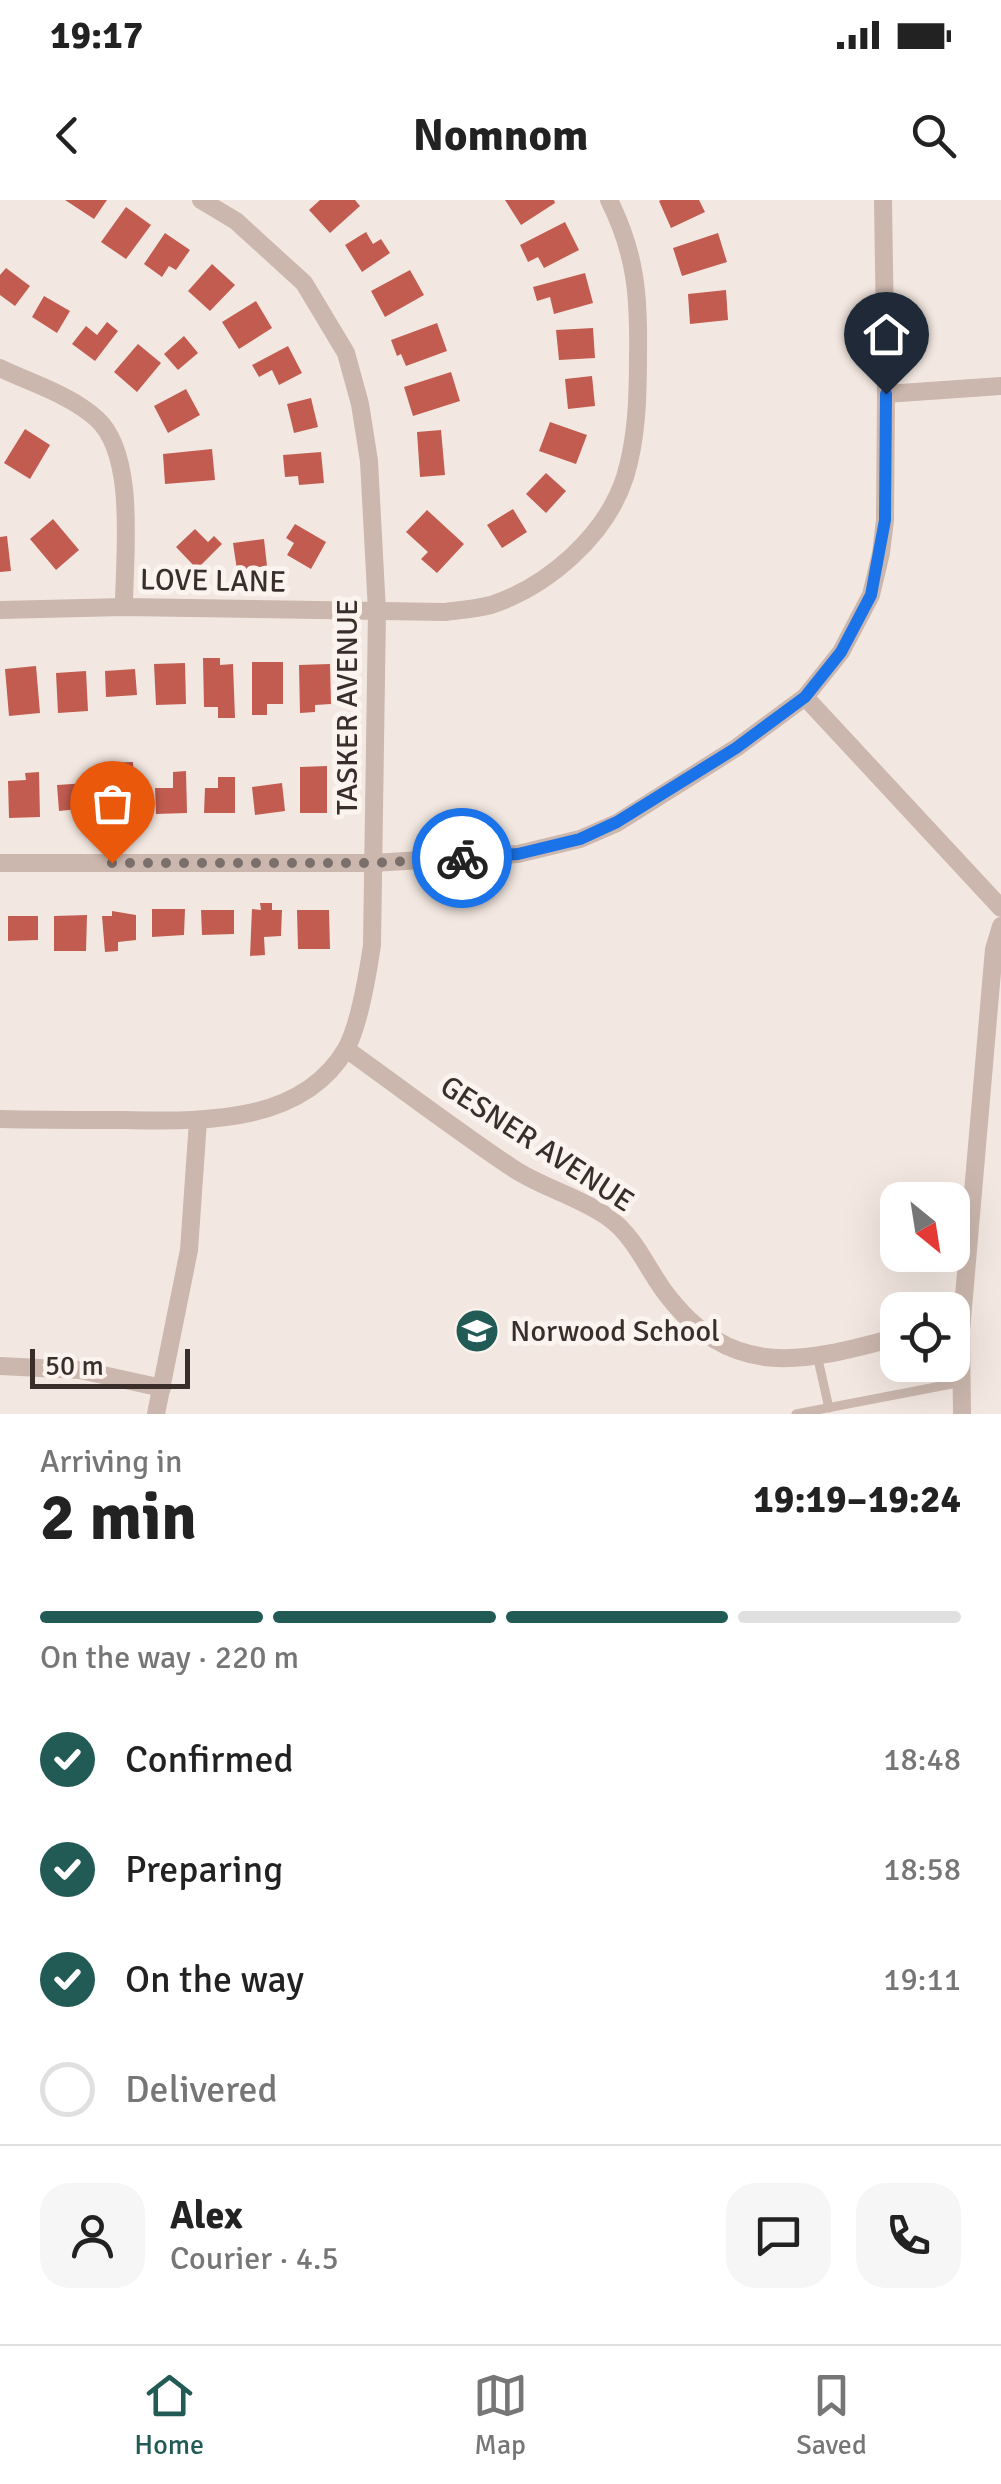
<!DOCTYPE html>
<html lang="en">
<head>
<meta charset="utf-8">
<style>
	:root { --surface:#fff; --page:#f6f6f6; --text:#222; --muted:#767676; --line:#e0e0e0; --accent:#225a56 }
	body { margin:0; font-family:Signika,sans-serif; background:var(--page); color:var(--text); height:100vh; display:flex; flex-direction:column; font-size:38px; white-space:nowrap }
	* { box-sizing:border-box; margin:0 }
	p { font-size:32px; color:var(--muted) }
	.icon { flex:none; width:55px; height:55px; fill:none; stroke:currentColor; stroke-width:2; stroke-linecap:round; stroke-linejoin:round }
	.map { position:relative; height:1214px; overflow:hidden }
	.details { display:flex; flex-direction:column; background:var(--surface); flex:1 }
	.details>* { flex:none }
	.needle { width:65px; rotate:150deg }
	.controls { position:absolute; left:880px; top:982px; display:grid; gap:20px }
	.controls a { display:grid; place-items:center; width:90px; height:90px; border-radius:20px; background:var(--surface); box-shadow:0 10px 40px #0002; font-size:50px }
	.scale { position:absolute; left:30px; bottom:25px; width:160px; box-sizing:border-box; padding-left:10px; border:5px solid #3a2e2b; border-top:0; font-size:28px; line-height:35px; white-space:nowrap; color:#3a2e2b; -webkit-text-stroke:8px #faf3ee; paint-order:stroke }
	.pin { position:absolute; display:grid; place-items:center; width:85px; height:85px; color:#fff; margin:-102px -42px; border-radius:50% 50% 50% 0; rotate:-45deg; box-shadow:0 0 10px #0007 }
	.pin .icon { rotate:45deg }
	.courier { position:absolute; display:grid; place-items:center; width:100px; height:100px; margin:-50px; border:8px solid #1a73e8; border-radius:50%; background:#fff; color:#222; box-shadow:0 2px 12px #0007 }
	.summary em { font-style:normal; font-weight:700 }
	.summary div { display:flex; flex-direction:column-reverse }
	.summary { display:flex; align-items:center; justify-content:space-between; height:170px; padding:0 40px }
	h1 { font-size:65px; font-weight:700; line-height:75px }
	.bar { display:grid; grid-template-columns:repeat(4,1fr); gap:15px 10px; align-content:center; height:120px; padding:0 40px }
	.bar i { height:12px; border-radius:8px; background:var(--line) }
	.bar .current { background:var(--accent) }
	.bar p { grid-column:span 4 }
	.line { display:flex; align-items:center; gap:25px; padding:0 40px; border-top:2px solid var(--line) }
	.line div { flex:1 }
	.round { display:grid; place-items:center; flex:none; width:105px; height:105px; border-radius:30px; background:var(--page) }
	ol { padding:0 40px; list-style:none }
	li { display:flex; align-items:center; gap:30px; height:110px }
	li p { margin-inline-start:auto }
	li .icon { padding:10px; border-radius:50%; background:var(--accent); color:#fff; stroke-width:4 }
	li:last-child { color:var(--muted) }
	li i { width:55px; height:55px; border:5px solid var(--line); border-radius:50% }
	.status { display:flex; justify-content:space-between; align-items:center; height:70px; padding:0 50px; background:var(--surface); direction:ltr }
	.status svg { height:28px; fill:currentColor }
	header { display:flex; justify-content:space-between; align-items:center; height:130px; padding:0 40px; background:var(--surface); font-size:45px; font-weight:700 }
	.tab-bar { display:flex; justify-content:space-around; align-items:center; height:140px; border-top:2px solid var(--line); background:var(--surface); font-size:28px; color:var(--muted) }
	.tab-bar a { display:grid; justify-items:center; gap:5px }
	.tab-bar .current { color:var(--accent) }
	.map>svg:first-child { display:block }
	.building { fill:#c25c51 }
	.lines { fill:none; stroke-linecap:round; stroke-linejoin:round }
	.lane { stroke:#cbb7ad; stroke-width:9 }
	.street { stroke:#cbb7ad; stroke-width:18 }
	.done { stroke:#7b6f6b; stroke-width:10; stroke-dasharray:0 18 }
	.route { stroke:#1a73e8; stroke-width:12 }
	.labels { text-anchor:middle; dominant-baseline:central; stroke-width:10; stroke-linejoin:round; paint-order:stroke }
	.street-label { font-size:30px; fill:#3a2e2b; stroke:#faf3ee }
	.poi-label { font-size:30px; fill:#3a2e2b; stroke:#faf3ee; text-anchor:start }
</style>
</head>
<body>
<div class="status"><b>19:17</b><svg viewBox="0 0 49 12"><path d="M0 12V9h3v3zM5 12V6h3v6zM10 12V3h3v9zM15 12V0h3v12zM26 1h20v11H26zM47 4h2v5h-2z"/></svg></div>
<header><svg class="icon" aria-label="back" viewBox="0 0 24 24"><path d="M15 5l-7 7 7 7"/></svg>Nomnom<svg class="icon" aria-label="search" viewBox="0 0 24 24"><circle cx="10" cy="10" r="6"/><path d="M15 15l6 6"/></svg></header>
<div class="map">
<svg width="1001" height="1214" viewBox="0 0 1001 1214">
	<rect width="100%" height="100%" fill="#f3e8e1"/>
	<g class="building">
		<polygon points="65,0 107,0 94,19"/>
		<polygon points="320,0 355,0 360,6 330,33 309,10"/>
		<polygon points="505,0 554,0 555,3 521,25"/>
		<polygon points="661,0 699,0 705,12 671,28 659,1"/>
		<polygon points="126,7 151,25 126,59 101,42"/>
		<polygon points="565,22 579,50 544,68 538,57 528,62 520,45"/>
		<polygon points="366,32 373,44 381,39 390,53 362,72 345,45"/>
		<polygon points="165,33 190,50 176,70 169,66 162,77 144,64"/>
		<polygon points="718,33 727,62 682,76 673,48"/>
		<polygon points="212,64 235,85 210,111 188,91"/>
		<polygon points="6,68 30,86 15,106 0,95 0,75"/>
		<polygon points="410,70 424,95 385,117 371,91"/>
		<polygon points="585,73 593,103 554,114 550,97 537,101 533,87"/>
		<polygon points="726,90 728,120 690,124 688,94"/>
		<polygon points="44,96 70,111 57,133 32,117"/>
		<polygon points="256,101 272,128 239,149 222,122"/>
		<polygon points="107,122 118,131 95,161 72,144 86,126 97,135"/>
		<polygon points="437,123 447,151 406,166 401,154 397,156 391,140"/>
		<polygon points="593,128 595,158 559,160 556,130"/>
		<polygon points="184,136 198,153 178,170 164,154"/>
		<polygon points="138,144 161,163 137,192 114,172"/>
		<polygon points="288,146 302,173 279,185 272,170 259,177 252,165"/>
		<polygon points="451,172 460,201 413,216 404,187"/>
		<polygon points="592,176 595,206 568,209 565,179"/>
		<polygon points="186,189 200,215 168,233 154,206"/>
		<polygon points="311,198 318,227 294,233 287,204"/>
		<polygon points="550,222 587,235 576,264 539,251"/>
		<polygon points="25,229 50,245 30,279 4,263"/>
		<polygon points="441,230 445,275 420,277 417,232"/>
		<polygon points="212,249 215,280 165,284 163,254"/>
		<polygon points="321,252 324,283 299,285 298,276 285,277 283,255"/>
		<polygon points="546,273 566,291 546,313 526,294"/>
		<polygon points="513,309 527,332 502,348 487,325"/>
		<polygon points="427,310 464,344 437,373 421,359 428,352 406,332"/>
		<polygon points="53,319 79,350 56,370 30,339"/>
		<polygon points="295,324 326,342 311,369 287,355 294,343 286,338"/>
		<polygon points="195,329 208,342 214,336 222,344 197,369 176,347"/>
		<polygon points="7,336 11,371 0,372 0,337"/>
		<polygon points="264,339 267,366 237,370 233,343"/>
		<polygon points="203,458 220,458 220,465 233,464 235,518 218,518 218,507 204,507"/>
		<polygon points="252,462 283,462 283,504 267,504 267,515 252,515"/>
		<polygon points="185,463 186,504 156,505 154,464"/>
		<polygon points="330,464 331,504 315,505 315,512 300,513 299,465"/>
		<polygon points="36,466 40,513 9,516 5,469"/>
		<polygon points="135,469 137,495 106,497 105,471"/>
		<polygon points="86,471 88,511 58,513 56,473"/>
		<polygon points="133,562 135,611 104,612 102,563"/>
		<polygon points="327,566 327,613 300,613 300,567"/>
		<polygon points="186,571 187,613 156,614 155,588 173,588 173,572"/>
		<polygon points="39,572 40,617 9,618 8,581 26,580 25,573"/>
		<polygon points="218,577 235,577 235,613 204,613 205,588 218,588"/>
		<polygon points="87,583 89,608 59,611 57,585"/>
		<polygon points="282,583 285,611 255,615 252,587"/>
		<polygon points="260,703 272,703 272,710 282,710 281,736 264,737 265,755 250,756 252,709 261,710"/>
		<polygon points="152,709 185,709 184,735 152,737"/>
		<polygon points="201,710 234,710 234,734 202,735"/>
		<polygon points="297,710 329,710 330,749 298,749"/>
		<polygon points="112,711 136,715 136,740 118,742 118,751 105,752 102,716 112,716"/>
		<polygon points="87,715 86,751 54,751 54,716"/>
		<polygon points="8,716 38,716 38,740 8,741"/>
	</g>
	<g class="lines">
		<g class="lane">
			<polyline points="817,1155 829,1208"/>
			<polyline points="796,1214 962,1182"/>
		</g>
		<g class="street">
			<path d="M0 168C31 183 71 195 97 219 137 256 124 357 124 407"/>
			<polyline points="886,194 1001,186"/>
			<path d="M0 410 124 407 445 412C460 410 476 409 491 405 548 386 606 336 625 277 637 238 638 196 638 156 639 96 636 54 609 0"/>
			<polyline points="805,497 1001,708"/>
			<polyline points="0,663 373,663 518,654 580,639 617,623 736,548 805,497 841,452 871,395 881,353 885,320 886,194 883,0"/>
			<path d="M346 849C402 889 457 931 514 969 543 988 580 997 609 1018 634 1036 646 1066 664 1091 731 1181 801 1163 898 1137"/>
			<path d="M0 919C41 920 82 920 123 920 199 921 301 926 346 849 359 826 368 772 372 745L377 411 369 261 360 204 346 153 304 83 236 21 201 0"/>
			<polyline points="0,1166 80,1170 162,1188"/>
			<polyline points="156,1214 189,1050 198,921"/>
			<polyline points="962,1214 961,1131 994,749 1001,726"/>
		</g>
	</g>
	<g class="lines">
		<polyline class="done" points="112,663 373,663 462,658"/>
		<polyline class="route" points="462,658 518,654 580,639 617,622 736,548 805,497 841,452 871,395 885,320 886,194"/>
	</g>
	<defs>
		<symbol id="school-disc" viewBox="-11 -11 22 22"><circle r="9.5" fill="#225a56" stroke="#faf3ee"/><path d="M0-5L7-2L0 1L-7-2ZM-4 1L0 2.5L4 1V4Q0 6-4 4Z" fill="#fff"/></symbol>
	</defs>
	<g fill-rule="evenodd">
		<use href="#school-disc" x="452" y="1106" width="50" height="50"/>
	</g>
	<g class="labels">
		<g class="street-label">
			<text transform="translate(213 381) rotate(1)">LOVE LANE</text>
			<text transform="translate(347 507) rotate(-90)">TASKER AVENUE</text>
			<text transform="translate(537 944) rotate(33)">GESNER AVENUE</text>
		</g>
		<g class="poi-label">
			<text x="510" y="1131">Norwood School</text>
		</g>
	</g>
</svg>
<div class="controls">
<a><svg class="needle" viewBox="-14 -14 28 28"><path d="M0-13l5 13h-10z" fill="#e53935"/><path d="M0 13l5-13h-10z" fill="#767676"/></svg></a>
<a><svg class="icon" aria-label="locate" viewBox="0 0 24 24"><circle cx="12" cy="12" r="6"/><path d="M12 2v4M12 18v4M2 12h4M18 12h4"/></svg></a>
</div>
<div class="scale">50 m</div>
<div class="pin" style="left:112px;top:663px;background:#ea580c"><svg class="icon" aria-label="bag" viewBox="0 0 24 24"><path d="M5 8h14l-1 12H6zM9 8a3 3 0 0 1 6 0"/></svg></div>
<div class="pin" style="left:886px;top:194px;background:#1f2937"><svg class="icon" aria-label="home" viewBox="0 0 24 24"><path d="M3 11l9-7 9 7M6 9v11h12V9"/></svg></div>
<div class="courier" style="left:462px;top:658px"><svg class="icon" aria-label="bike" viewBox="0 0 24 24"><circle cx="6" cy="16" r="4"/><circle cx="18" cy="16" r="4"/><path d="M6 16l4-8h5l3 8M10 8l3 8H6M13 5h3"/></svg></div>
</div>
<section class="details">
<div class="summary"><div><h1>2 min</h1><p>Arriving in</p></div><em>19:19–19:24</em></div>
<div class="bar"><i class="current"></i><i class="current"></i><i class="current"></i><i></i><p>On the way · 220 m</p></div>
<ol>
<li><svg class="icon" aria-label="check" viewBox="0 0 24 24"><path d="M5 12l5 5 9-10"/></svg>Confirmed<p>18:48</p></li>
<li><svg class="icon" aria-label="check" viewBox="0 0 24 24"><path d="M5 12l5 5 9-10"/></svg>Preparing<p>18:58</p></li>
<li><svg class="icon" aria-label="check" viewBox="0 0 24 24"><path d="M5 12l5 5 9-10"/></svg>On the way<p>19:11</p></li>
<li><i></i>Delivered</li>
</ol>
<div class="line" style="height:180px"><a class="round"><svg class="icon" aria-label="person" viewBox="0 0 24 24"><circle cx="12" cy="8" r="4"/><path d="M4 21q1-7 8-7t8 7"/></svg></a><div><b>Alex</b><p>Courier · 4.5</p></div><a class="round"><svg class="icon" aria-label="chat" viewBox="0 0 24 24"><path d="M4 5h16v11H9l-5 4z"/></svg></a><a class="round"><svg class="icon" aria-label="phone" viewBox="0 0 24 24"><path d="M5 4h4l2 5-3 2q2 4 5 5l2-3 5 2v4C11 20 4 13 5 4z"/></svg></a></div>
</section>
<nav class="tab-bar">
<a class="current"><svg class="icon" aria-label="home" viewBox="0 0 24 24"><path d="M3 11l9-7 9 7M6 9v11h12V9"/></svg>Home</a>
<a><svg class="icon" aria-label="map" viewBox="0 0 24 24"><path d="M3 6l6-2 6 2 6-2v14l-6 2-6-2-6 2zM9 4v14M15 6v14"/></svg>Map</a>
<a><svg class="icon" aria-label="saved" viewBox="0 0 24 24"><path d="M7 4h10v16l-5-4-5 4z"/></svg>Saved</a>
</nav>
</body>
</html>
